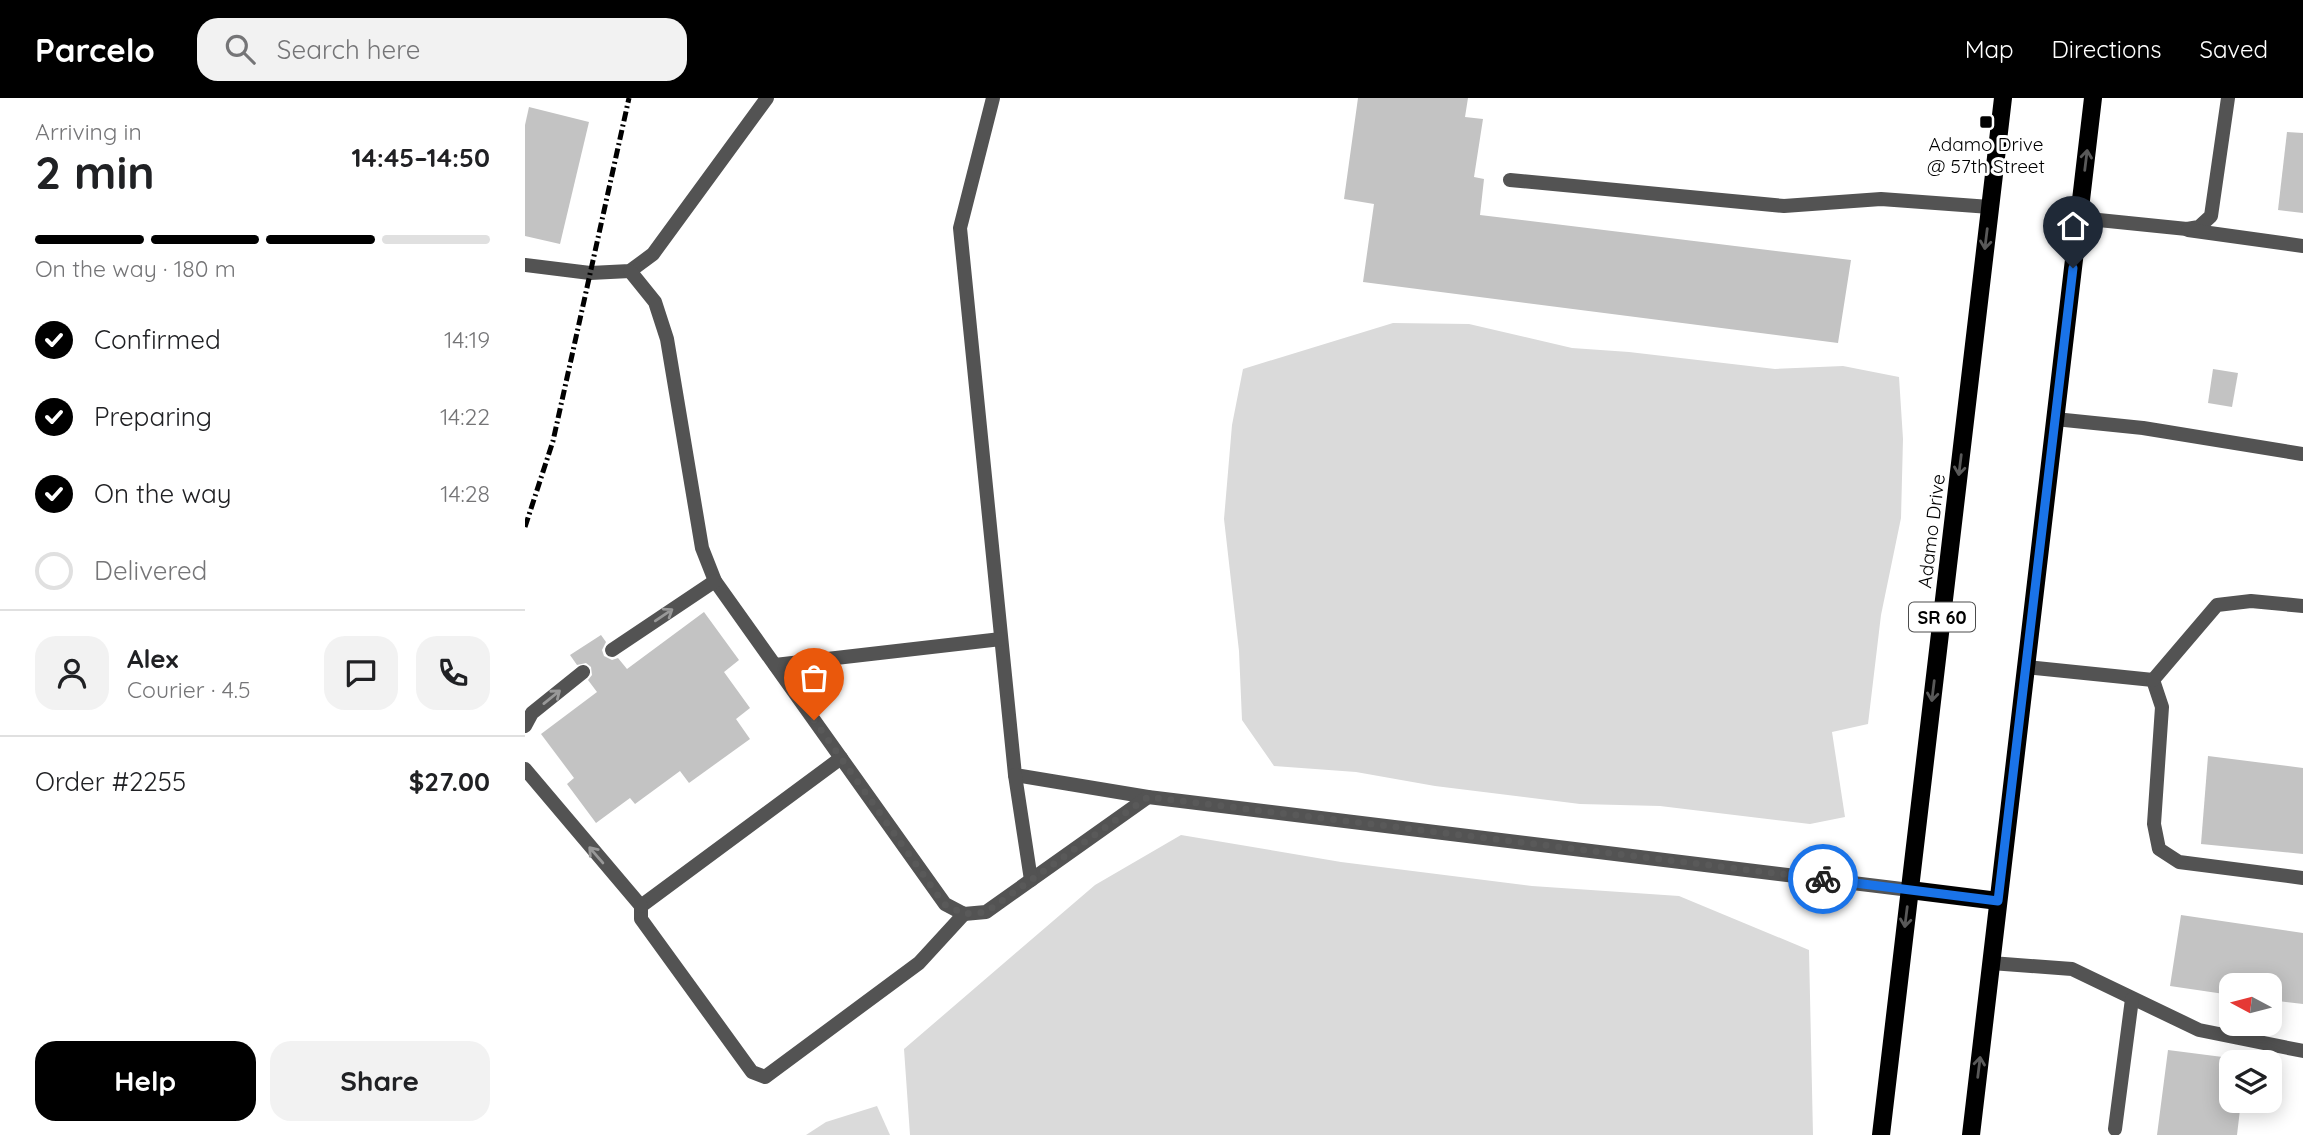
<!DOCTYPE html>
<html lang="en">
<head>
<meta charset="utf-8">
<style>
	:root { --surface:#fff; --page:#f2f2f2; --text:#202124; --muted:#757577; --line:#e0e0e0; --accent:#000 }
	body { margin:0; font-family:Quicksand,sans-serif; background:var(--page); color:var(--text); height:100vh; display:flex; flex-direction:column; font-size:26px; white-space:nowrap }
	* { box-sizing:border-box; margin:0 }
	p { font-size:23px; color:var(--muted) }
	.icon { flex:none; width:38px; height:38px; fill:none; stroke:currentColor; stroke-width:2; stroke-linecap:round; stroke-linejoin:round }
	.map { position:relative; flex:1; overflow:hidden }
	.drawer { display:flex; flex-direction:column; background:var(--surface); width:525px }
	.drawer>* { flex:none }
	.needle { width:46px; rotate:277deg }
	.controls { position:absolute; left:1694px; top:875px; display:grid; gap:14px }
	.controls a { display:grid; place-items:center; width:63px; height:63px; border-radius:14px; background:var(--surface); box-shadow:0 4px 18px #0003; font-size:35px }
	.pin { position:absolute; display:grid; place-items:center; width:60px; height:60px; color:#fff; margin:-72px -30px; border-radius:50% 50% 50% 0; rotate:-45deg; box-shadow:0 0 7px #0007 }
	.pin .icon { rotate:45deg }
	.courier { position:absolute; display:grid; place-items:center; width:70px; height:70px; margin:-35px; border:5px solid #1a73e8; border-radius:50%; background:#fff; color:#222; box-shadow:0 2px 9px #0007 }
	.head em { font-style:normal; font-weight:700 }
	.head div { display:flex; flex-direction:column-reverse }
	.head { display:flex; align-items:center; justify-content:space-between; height:119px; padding:0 35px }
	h1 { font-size:46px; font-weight:700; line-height:52px }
	.bar { display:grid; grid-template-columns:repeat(4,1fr); gap:10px 7px; align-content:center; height:84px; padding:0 35px }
	.bar i { height:9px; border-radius:5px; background:var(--line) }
	.bar .selected { background:var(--accent) }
	.bar p { grid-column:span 4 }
	.line { display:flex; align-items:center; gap:18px; padding:0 35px; border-top:2px solid var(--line) }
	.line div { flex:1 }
	.round { display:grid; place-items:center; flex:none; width:74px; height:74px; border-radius:21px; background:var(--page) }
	ol { padding:0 35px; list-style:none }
	li { display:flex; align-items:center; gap:21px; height:77px }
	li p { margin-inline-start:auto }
	li .icon { padding:7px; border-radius:50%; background:var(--accent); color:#fff; stroke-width:4 }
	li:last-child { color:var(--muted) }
	li i { width:38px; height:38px; border:4px solid var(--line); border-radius:50% }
	.button { display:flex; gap:14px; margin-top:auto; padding:14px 35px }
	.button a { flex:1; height:80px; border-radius:21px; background:var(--accent); color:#fff; font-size:28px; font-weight:700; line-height:80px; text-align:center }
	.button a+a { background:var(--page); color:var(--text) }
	header { display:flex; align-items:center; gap:42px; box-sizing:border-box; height:98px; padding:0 35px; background:var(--accent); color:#fff }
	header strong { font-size:33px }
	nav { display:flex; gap:38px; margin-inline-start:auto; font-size:24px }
	.search { width:490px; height:63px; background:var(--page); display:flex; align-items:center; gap:18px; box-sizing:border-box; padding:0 24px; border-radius:21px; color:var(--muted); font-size:26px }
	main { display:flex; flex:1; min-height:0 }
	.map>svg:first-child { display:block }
	.green { fill:#dadada }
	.building { fill:#c3c3c3 }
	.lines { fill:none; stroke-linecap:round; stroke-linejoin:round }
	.service { stroke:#535353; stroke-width:14 }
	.primary { stroke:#000; stroke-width:18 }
	.rail { stroke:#000; stroke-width:5; stroke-dasharray:10 3.5 2 3.5; stroke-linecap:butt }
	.oneway { stroke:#595959 }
	.oneway2 { stroke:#989898 }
	.done { stroke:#595959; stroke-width:7; stroke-dasharray:0 12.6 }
	.route { stroke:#1a73e8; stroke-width:9 }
	.poi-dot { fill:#000; stroke:#fff; stroke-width:2.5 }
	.labels { text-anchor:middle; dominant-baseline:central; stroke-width:6; stroke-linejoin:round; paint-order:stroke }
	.shield { fill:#fff; stroke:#4c4c4c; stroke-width:2 }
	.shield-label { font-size:18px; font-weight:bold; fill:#000 }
	.poi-label { font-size:19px; fill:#000; stroke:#fff }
	.street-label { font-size:19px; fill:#000; stroke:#fff }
</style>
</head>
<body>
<header>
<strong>Parcelo</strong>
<div class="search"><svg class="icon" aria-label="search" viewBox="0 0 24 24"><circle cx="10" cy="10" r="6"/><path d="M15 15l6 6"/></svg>Search here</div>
<nav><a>Map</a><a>Directions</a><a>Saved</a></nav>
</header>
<main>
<section class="drawer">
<div class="head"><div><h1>2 min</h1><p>Arriving in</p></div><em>14:45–14:50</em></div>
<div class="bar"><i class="selected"></i><i class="selected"></i><i class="selected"></i><i></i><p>On the way · 180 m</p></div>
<ol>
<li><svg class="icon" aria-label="check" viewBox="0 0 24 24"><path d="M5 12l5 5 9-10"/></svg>Confirmed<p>14:19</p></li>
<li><svg class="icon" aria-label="check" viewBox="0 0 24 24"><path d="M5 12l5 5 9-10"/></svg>Preparing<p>14:22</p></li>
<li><svg class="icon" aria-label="check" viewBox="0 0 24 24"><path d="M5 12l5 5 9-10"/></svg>On the way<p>14:28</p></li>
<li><i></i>Delivered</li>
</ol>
<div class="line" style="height:126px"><a class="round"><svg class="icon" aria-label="person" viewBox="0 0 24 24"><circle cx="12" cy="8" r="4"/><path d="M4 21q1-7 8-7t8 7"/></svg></a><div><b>Alex</b><p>Courier · 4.5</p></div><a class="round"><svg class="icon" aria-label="chat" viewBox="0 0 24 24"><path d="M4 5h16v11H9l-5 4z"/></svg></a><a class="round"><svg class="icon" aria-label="phone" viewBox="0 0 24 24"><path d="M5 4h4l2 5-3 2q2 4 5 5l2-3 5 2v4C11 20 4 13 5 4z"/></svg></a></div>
<div class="line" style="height:91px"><div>Order #2255</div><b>$27.00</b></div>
<div class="button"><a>Help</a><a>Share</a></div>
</section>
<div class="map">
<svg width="1778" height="1037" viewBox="0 0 1778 1037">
	<rect width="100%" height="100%" fill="#fff"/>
	<g class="green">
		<polygon points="868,225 944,226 1047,250 1104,254 1250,271 1318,268 1374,279 1378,341 1376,420 1356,517 1343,626 1307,634 1320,719 1285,726 1135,708 1055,706 910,688 831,674 749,668 717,622 714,553 699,421 707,327 718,271"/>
		<polygon points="656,737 816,764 1007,788 1154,798 1284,852 1288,1037 385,1037 379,951 570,787"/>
		<polygon points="352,1008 365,1037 281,1037 301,1024"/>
	</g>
	<g class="building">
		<polygon points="833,0 943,0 940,19 958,21 949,79 959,81 955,117 1326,162 1313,245 838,184 849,106 819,101"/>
		<polygon points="4,9 64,24 35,146 0,138 0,27"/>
		<polygon points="1762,34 1778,35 1778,115 1753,112"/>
		<polygon points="1688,271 1713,275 1707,309 1683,305"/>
		<polygon points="179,514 214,562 199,574 225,610 211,621 225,641 164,685 155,673 110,706 105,700 71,725 42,686 49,680 16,636 72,594 63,582 67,577 66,569 61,565 52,567 45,557 76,537 81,544 77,552 79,558 87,562 93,560 102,571"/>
		<polygon points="1683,658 1778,670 1778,756 1676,746"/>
		<polygon points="1656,817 1778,835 1778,906 1745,902 1745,887 1706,887 1706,897 1645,888"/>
		<polygon points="1643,952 1721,962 1706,964 1706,1003 1716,1003 1712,1037 1632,1037"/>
	</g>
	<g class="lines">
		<g class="service">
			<polyline points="468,0 435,130 490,677 623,699 1385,792"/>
			<polyline points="985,82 1259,108 1356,101 1465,109"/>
			<polyline points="1554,120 1662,131 1674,129 1686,118 1703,0"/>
			<polyline points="1663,132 1778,148"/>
			<polyline points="0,167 65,175 105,173 128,156 242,0"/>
			<polyline points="105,173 130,204 142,241 177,450 190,483 420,806 439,816 461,814 623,699"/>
			<polyline points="1530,321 1618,330 1777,356"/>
			<polyline points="87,552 190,483"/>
			<polyline points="250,567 476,541"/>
			<polyline points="1501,569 1628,582"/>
			<polyline points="1628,582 1637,609 1629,726 1634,751 1654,764 1778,780"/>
			<polyline points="1628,582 1692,507 1726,503 1778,508"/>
			<polyline points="0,628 7,615 58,574"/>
			<polyline points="316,660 116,808 116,821 227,974 240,979 394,865 439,816"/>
			<polyline points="0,671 116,808"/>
			<polyline points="490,677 506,782"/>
			<polyline points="1466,865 1547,871 1674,932 1778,953"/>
			<polyline points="1590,1031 1607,901"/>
		</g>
		<g class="primary">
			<polyline points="1385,792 1473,803"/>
			<polyline points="1356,1037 1478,0"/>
			<polyline points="1446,1037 1568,0"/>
		</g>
		<polyline class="rail" points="0,429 28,343 104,0"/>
	</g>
	<defs><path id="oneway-shaft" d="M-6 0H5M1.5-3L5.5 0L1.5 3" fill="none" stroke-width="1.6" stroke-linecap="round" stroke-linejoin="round" transform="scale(1.75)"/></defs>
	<g class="oneway">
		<use href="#oneway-shaft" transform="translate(1561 62) rotate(-83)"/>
		<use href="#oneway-shaft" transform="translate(1461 141) rotate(97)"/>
		<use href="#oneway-shaft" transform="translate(1435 367) rotate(97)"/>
		<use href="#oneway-shaft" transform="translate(1408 593) rotate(97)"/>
		<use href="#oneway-shaft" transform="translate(1381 819) rotate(97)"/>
		<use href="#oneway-shaft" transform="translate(1454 969) rotate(-83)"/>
	</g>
	<g class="oneway2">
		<use href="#oneway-shaft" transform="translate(139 517) rotate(-34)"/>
		<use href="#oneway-shaft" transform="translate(27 599) rotate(-39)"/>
		<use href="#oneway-shaft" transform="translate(71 757) rotate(-131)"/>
	</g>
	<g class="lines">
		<polyline class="done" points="289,622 419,806 439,816 461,814 623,699 1298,781"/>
		<polyline class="route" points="1298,781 1473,803 1548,170"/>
	</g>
	<rect class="poi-dot" x="1454" y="17" width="14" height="14" rx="3.5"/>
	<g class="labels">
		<rect class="shield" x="1384" y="504.5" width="66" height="29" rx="5"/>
		<g class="shield-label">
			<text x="1417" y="519">SR 60</text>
		</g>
		<g class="poi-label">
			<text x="1461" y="46">Adamo Drive<tspan x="1461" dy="22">@ 57th Street</tspan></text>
		</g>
		<g class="street-label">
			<text transform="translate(1406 433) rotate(-83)">Adamo Drive</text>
		</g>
	</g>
</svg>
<div class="controls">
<a><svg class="needle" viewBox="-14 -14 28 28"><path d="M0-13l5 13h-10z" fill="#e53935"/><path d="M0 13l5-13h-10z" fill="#757577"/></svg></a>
<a><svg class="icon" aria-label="layers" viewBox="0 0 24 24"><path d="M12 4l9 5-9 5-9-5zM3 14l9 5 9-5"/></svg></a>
</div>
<div class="pin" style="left:289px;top:622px;background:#ea580c"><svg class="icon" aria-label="bag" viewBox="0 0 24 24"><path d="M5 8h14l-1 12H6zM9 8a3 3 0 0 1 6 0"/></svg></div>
<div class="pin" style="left:1548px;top:170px;background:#1f2937"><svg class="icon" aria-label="home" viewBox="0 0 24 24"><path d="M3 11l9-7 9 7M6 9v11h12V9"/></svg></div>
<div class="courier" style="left:1298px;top:781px"><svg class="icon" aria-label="bike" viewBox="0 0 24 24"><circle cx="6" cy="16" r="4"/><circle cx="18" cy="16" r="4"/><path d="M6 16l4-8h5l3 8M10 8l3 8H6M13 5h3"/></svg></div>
</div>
</main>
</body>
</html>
